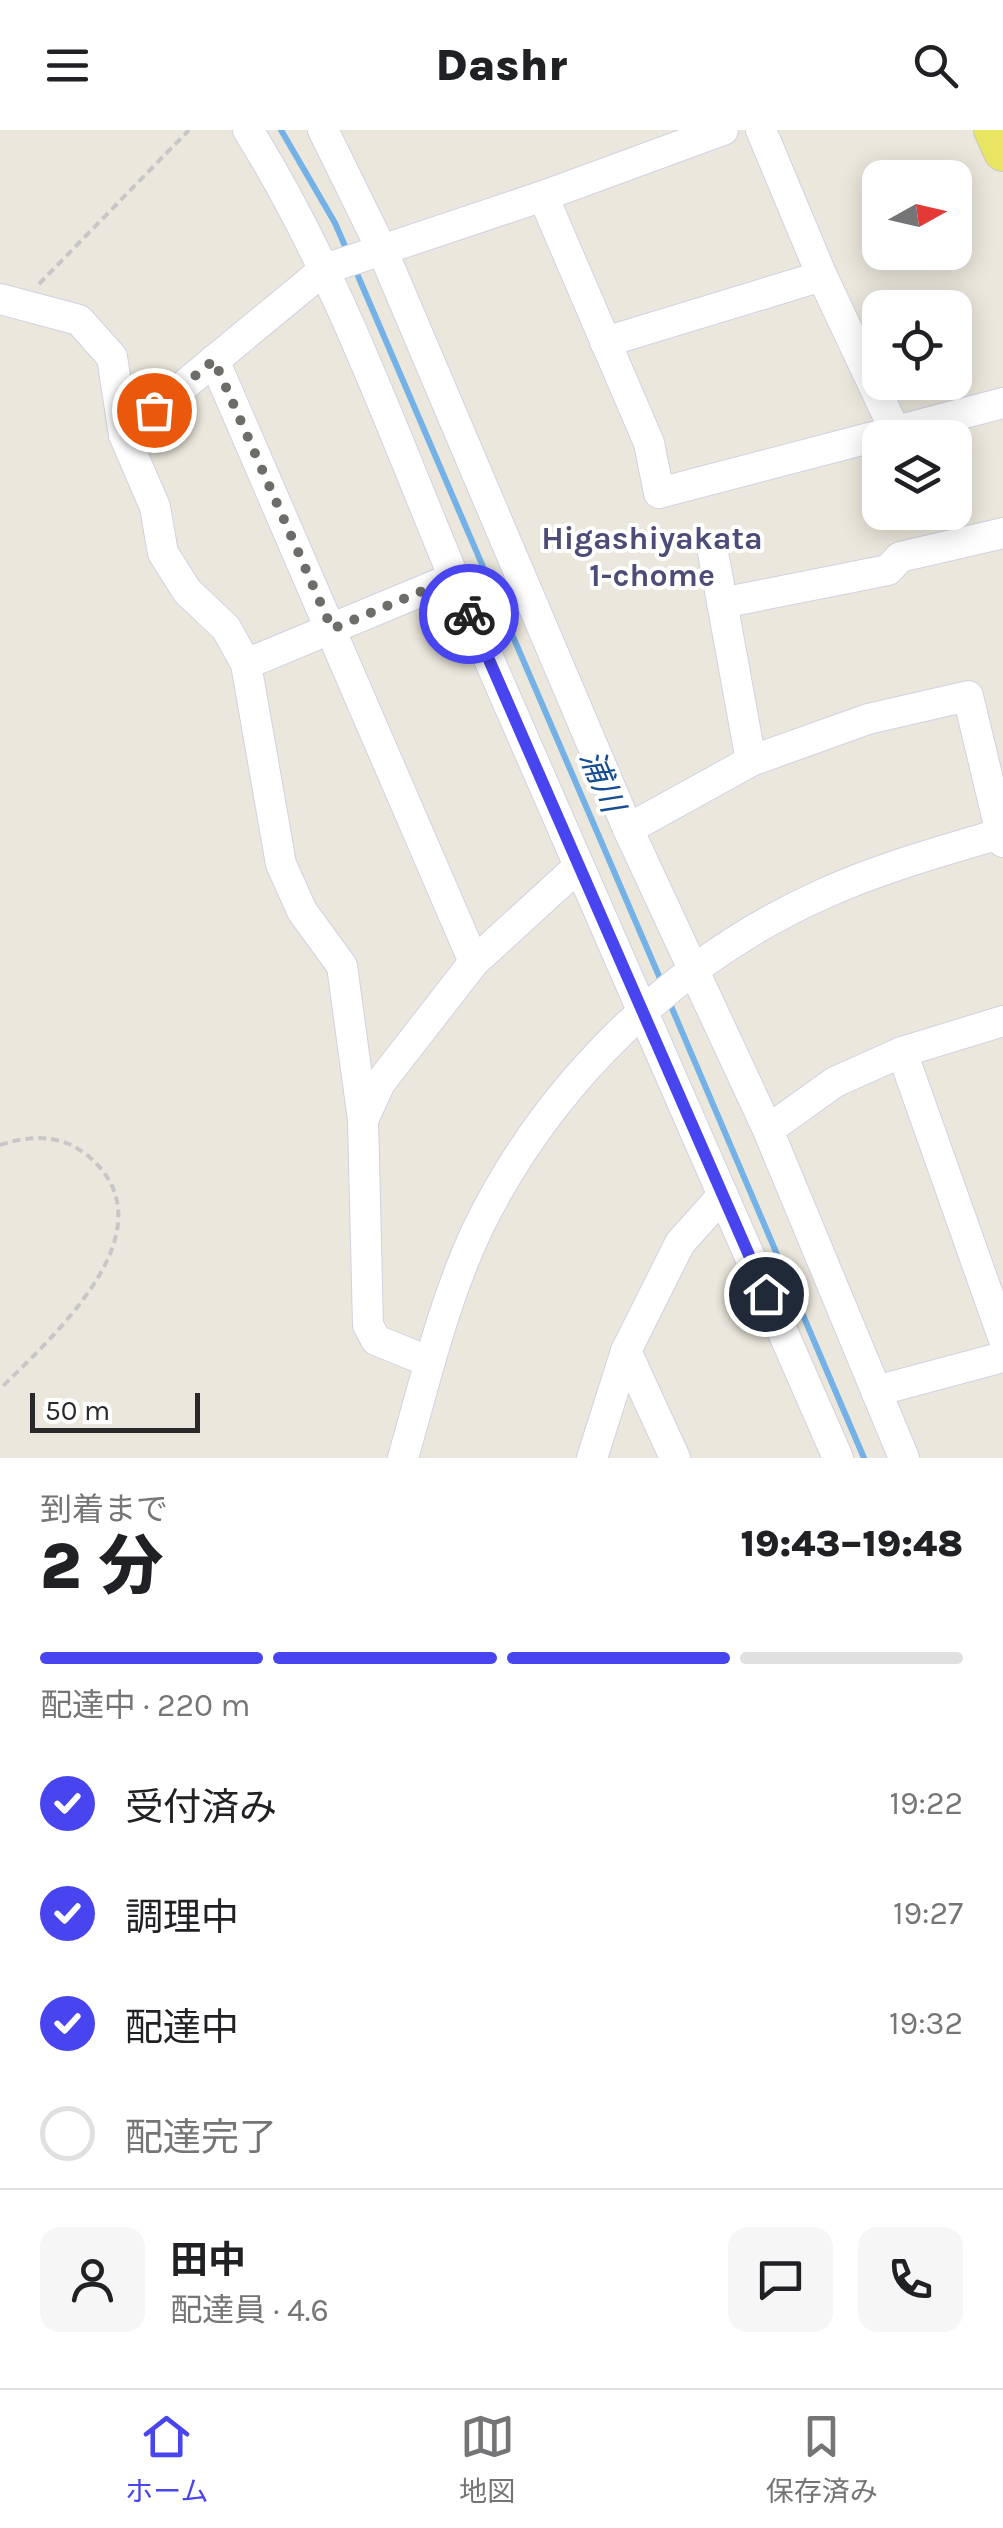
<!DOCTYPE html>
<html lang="ja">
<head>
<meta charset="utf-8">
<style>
	:root { --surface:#fff; --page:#f6f6f6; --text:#202124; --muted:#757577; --line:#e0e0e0; --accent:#4844ef }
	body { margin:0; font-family:Karla,"Noto Sans JP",sans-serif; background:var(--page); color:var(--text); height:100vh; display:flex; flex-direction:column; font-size:38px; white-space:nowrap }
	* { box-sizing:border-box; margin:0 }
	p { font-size:32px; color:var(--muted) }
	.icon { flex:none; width:55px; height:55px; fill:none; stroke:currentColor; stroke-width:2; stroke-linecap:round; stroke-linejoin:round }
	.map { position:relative; height:1328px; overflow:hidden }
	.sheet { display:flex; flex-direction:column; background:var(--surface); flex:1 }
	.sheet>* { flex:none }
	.needle { width:65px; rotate:82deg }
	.fabs { position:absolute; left:862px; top:30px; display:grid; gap:20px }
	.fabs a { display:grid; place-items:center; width:110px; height:110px; border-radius:20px; background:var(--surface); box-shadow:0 5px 25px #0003; font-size:50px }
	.scale { position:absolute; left:30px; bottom:25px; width:170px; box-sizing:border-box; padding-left:10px; border:5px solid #292929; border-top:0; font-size:28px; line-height:35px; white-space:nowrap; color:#292929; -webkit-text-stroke:8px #fff; paint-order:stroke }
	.pin { position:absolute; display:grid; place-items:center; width:85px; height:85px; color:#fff; margin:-42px; border:5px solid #fff; border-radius:50%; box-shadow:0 2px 10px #0007 }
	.courier { position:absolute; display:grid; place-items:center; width:100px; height:100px; margin:-50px; border:8px solid #4844ef; border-radius:50%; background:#fff; color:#222; box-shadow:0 2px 12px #0007 }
	.head em { font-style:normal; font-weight:800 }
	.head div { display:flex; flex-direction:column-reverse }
	.head { display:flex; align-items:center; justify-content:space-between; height:170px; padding:0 40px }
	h1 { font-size:65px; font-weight:800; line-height:75px }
	.bar { display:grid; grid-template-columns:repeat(4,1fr); gap:15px 10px; align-content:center; height:120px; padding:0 40px }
	.bar i { height:12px; border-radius:8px; background:var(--line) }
	.bar .current { background:var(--accent) }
	.bar p { grid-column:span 4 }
	.line { display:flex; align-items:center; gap:25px; padding:0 40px; border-top:2px solid var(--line) }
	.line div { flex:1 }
	.round { display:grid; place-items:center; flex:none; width:105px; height:105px; border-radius:20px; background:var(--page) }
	ol { padding:0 40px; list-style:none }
	li { display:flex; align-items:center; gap:30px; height:110px }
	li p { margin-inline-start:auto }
	li .icon { padding:10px; border-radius:50%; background:var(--accent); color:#fff; stroke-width:4 }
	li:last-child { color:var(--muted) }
	li i { width:55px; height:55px; border:5px solid var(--line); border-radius:50% }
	header { display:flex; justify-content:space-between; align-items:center; height:130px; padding:0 40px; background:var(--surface); font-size:45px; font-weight:800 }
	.tabs { display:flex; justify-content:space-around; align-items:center; height:140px; border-top:2px solid var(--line); background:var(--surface); font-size:28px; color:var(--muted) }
	.tabs a { display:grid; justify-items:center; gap:5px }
	.tabs .current { color:var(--accent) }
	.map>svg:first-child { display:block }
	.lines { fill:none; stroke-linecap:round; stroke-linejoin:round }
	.stream { stroke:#74b1e7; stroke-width:6 }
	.minor-casing { stroke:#d1d1e1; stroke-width:32 }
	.major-casing { stroke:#c7c7c7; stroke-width:40 }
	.path { stroke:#c7c7c7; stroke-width:4; stroke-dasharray:8 5; stroke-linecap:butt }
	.minor { stroke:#fff; stroke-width:30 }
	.major { stroke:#e8e563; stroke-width:38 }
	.done { stroke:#6d6c68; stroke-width:10; stroke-dasharray:0 18 }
	.route { stroke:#4844ef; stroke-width:12 }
	.labels { text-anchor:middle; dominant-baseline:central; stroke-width:8; stroke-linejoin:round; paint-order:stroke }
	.neighbourhood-label { font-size:32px; font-weight:bold; fill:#4d4c77; stroke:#fff }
	.water-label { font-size:32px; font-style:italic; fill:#154d92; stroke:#fff }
</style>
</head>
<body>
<header><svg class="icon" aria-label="menu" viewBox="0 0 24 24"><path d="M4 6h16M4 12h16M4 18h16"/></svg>Dashr<svg class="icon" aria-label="search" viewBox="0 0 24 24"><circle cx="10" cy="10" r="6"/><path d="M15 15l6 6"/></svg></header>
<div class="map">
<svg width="1003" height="1328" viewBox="0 0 1003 1328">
	<rect width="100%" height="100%" fill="#ebe7dc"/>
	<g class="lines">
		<g class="stream">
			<polyline points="281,0 335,93 348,123"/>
			<polyline points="355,139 662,853"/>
			<polyline points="668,869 864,1328"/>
		</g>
		<defs>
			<g id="minor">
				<path d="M248 0C344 154 402 329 474 495 594 774 717 1050 838 1328"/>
				<polyline points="323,0 383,122 628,699 768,1000 904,1328"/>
				<polyline points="761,0 822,146 896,303"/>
				<polyline points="543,66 649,313 659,363 1003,273"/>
				<polyline points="0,169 79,190 112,227 124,305 155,377 163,423 187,461 226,498 246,534 281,734 302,781 342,836 363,990 368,1195 376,1210 430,1232"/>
				<polyline points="605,212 822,146"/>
				<polyline points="214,230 474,832"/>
				<polyline points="124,305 325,139 543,66 723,0"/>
				<polyline points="712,417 751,631"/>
				<polyline points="722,473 888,440 900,427 1003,403"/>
				<polyline points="246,534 453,448"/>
				<polyline points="628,699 751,631 868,589 968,566 1003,712"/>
				<polyline points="902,922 1003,1207"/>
				<polyline points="363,990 380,953 474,832 578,737"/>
				<polyline points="768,1000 835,952 902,922 1003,891"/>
				<polyline points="626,1221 675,1328"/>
				<polyline points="876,1261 1003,1227"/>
				<path d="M403 1328C425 1251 444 1169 479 1096 550 952 675 830 823 764 880 738 942 721 1003 703"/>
				<polyline points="592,1328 626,1221 680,1113 723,1065"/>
			</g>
			<polyline id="major" points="993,0 1003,22"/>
		</defs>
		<use href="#minor" class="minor-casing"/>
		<use href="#major" class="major-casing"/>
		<g class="path">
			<polyline points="39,154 189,0"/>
			<path d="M0 1015C30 1005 61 1004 87 1025 176 1098 53 1206 0 1259"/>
		</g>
		<use href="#minor" class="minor"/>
		<use href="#major" class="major"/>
	</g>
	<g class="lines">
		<polyline class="done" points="154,280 214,230 332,499 453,448 469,484"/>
		<polyline class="route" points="469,484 766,1164"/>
	</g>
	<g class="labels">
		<g class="neighbourhood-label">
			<text x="652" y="408">Higashiyakata<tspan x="652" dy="37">1-chome</tspan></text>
		</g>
		<g class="water-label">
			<text transform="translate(602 651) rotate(67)">浦川</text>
		</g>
	</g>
</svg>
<div class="fabs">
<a><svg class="needle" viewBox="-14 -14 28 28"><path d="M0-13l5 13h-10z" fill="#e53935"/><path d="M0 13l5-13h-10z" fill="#757577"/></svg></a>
<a><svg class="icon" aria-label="locate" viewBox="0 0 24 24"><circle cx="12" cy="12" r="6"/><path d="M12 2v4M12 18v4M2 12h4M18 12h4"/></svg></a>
<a><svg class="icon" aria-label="layers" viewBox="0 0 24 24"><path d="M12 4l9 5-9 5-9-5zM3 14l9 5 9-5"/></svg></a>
</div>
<div class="scale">50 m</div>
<div class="pin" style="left:154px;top:280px;background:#ea580c"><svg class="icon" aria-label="bag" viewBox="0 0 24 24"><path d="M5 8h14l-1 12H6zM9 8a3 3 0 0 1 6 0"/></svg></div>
<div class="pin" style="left:766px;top:1164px;background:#1f2937"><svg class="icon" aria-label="home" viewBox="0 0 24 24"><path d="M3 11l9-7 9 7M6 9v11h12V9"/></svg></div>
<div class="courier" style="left:469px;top:484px"><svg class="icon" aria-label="bike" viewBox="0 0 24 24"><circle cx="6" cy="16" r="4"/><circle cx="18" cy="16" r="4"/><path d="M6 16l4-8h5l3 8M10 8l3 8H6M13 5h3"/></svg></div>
</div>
<section class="sheet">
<div class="head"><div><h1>2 分</h1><p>到着まで</p></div><em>19:43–19:48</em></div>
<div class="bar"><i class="current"></i><i class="current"></i><i class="current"></i><i></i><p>配達中 · 220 m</p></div>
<ol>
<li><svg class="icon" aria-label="check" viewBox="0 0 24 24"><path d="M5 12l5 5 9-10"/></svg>受付済み<p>19:22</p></li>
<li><svg class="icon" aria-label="check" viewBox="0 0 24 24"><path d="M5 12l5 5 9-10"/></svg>調理中<p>19:27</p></li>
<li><svg class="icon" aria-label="check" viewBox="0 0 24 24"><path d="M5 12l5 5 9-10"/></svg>配達中<p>19:32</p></li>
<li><i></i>配達完了</li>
</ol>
<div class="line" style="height:180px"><a class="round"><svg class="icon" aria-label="person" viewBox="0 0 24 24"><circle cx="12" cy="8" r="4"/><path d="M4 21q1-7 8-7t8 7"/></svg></a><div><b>田中</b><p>配達員 · 4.6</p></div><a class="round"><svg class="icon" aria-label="chat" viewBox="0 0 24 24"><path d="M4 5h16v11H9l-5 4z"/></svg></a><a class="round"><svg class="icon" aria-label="phone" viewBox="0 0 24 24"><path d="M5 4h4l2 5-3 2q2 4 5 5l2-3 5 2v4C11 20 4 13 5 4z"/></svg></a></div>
</section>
<nav class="tabs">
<a class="current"><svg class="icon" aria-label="home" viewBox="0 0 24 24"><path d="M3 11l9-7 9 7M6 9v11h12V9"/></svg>ホーム</a>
<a><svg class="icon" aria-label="map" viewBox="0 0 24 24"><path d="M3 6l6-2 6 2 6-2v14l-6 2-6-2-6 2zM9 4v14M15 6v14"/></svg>地図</a>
<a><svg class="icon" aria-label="saved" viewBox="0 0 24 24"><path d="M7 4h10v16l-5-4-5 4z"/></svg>保存済み</a>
</nav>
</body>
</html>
